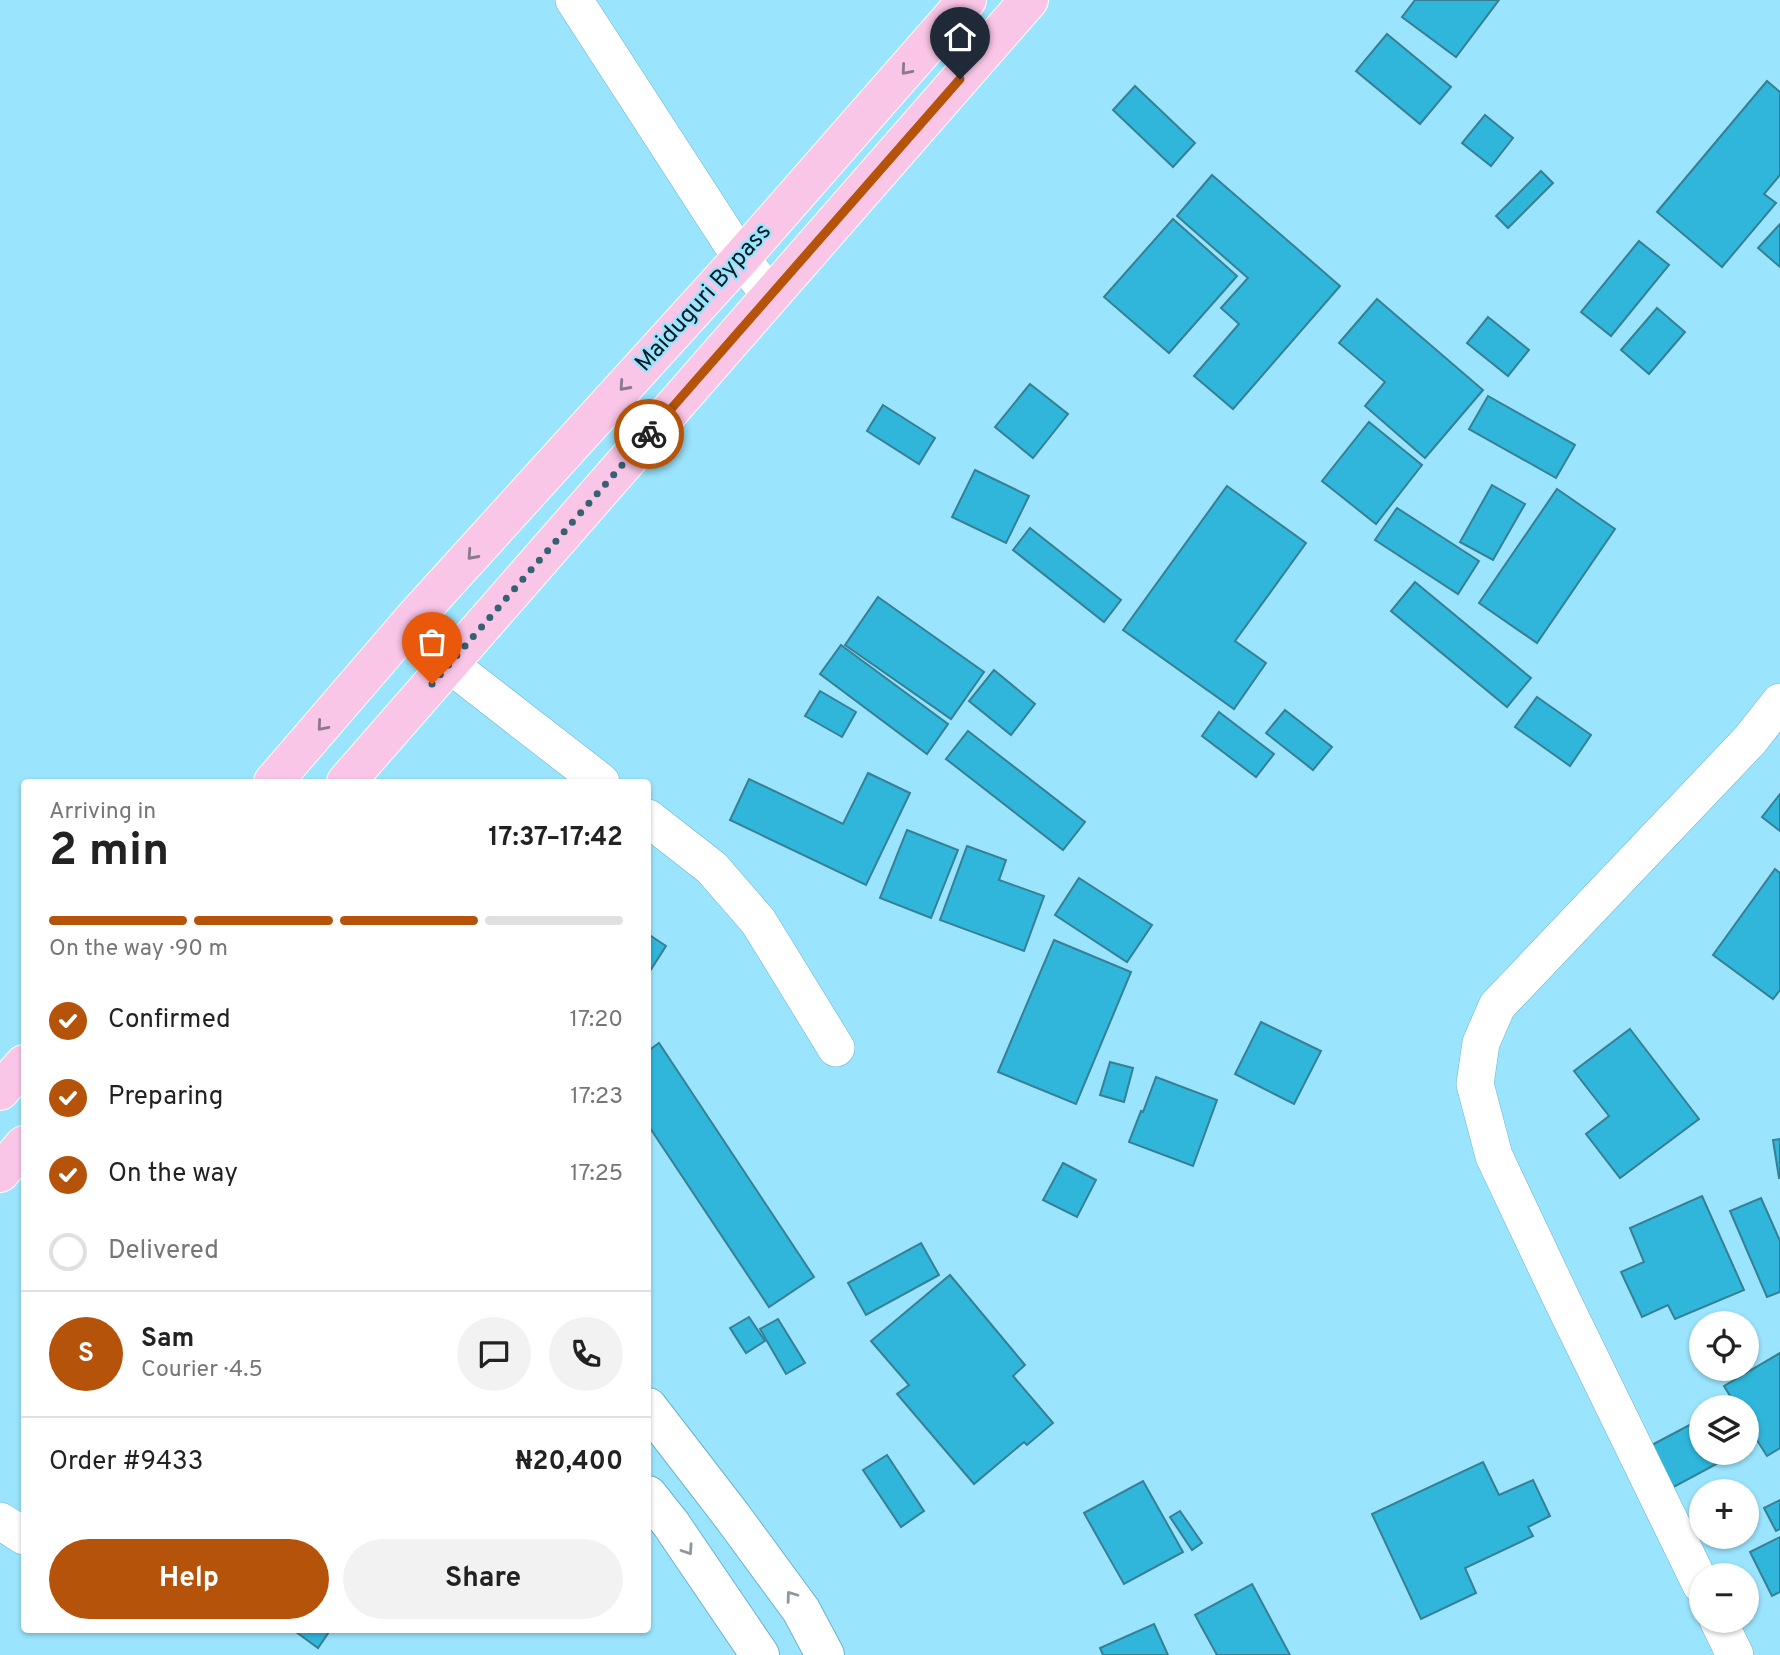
<!DOCTYPE html>
<html lang="en">
<head>
<meta charset="utf-8">
<style>
	:root { --surface:#fff; --page:#f2f2f2; --text:#222; --muted:#767676; --line:#e0e0e0; --accent:#b45309 }
	body { margin:0; font-family:Overpass,sans-serif; background:var(--page); color:var(--text); height:100vh; display:flex; flex-direction:column; font-size:26px; white-space:nowrap }
	* { box-sizing:border-box; margin:0 }
	p { font-size:23px; color:var(--muted) }
	.icon { flex:none; width:38px; height:38px; fill:none; stroke:currentColor; stroke-width:2; stroke-linecap:round; stroke-linejoin:round }
	.map { position:relative; flex:1; overflow:hidden }
	.panel { position:absolute; left:21px; top:779px; width:630px; height:854px; display:flex; flex-direction:column; background:var(--surface); border-radius:7px; box-shadow:0 2px 5px #0004 }
	.panel>* { flex:none }
	.buttons { position:absolute; left:1689px; top:1311px; display:grid; gap:14px }
	.buttons a { display:grid; place-items:center; width:70px; height:70px; border-radius:50%; background:var(--surface); box-shadow:0 2px 5px #0004; font-size:35px }
	.pin { position:absolute; display:grid; place-items:center; width:60px; height:60px; color:#fff; margin:-72px -30px; border-radius:50% 50% 50% 0; rotate:-45deg; box-shadow:0 0 7px #0007 }
	.pin .icon { rotate:45deg }
	.courier { position:absolute; display:grid; place-items:center; width:70px; height:70px; margin:-35px; border:5px solid #b45309; border-radius:50%; background:#fff; color:#222; box-shadow:0 2px 9px #0007 }
	.summary em { font-style:normal; font-weight:700 }
	.summary div { display:flex; flex-direction:column-reverse }
	.summary { display:flex; align-items:center; justify-content:space-between; height:119px; padding:0 28px }
	h1 { font-size:46px; font-weight:700; line-height:52px }
	.bar { display:grid; grid-template-columns:repeat(4,1fr); gap:10px 7px; align-content:center; height:84px; padding:0 28px }
	.bar i { height:9px; border-radius:5px; background:var(--line) }
	.bar .selected { background:var(--accent) }
	.bar p { grid-column:span 4 }
	.line { display:flex; align-items:center; gap:18px; padding:0 28px; border-top:2px solid var(--line) }
	.line div { flex:1 }
	.round { display:grid; place-items:center; flex:none; width:74px; height:74px; border-radius:37px; background:var(--page) }
	ol { padding:0 28px; list-style:none }
	li { display:flex; align-items:center; gap:21px; height:77px }
	li p { margin-inline-start:auto }
	li .icon { padding:7px; border-radius:50%; background:var(--accent); color:#fff; stroke-width:4 }
	li:last-child { color:var(--muted) }
	li i { width:38px; height:38px; border:4px solid var(--line); border-radius:50% }
	.button { display:flex; gap:14px; margin-top:auto; padding:14px 28px }
	.button a { flex:1; height:80px; border-radius:42px; background:var(--accent); color:#fff; font-size:28px; font-weight:700; line-height:80px; text-align:center }
	.button a+a { background:var(--page); color:var(--text) }
	.map>svg:first-child { display:block }
	.building { fill:#2fb6da; stroke:#367f95; stroke-width:2 }
	.lines { fill:none; stroke-linecap:round; stroke-linejoin:round }
	.minor-casing { stroke:#6bb3ca; stroke-width:38 }
	.tertiary-casing { stroke:#6bb3ca; stroke-width:40 }
	.trunk-casing { stroke:#fff; stroke-width:40 }
	.minor { stroke:#fff; stroke-width:37 }
	.tertiary { stroke:#fff; stroke-width:38 }
	.trunk { stroke:#fac6e7; stroke-width:38 }
	.oneway { stroke:#8a798f }
	.oneway2 { stroke:#8c989c }
	.done { stroke:#366170; stroke-width:7; stroke-dasharray:0 12.6 }
	.route { stroke:#b45309; stroke-width:9 }
	.labels { text-anchor:middle; dominant-baseline:central; stroke-width:5; stroke-linejoin:round; paint-order:stroke }
	.street-label { font-size:24px; fill:#001b24; stroke:#9be4fd }
</style>
</head>
<body>
<div class="map">
<svg width="1780" height="1655" viewBox="0 0 1780 1655">
	<rect width="100%" height="100%" fill="#9be4fd"/>
	<g class="building">
		<polygon points="1415,0 1499,0 1456,57 1402,17"/>
		<polygon points="1387,34 1451,87 1420,124 1356,71"/>
		<polygon points="1767,81 1780,92 1780,175 1764,194 1776,203 1722,267 1657,212"/>
		<polygon points="1135,86 1195,143 1173,167 1113,110"/>
		<polygon points="1485,115 1513,138 1491,166 1462,143"/>
		<polygon points="1541,171 1553,183 1508,228 1496,216"/>
		<polygon points="1212,175 1340,286 1233,409 1194,376 1239,324 1221,308 1248,278 1177,216"/>
		<polygon points="1173,219 1237,276 1169,353 1104,297"/>
		<polygon points="1780,224 1780,267 1758,248"/>
		<polygon points="1639,241 1669,265 1611,336 1581,312"/>
		<polygon points="1377,299 1483,390 1425,458 1365,406 1385,382 1339,343"/>
		<polygon points="1657,308 1685,332 1649,374 1621,350"/>
		<polygon points="1488,317 1529,350 1508,376 1467,343"/>
		<polygon points="1030,384 1068,414 1033,458 995,427"/>
		<polygon points="1488,396 1575,445 1556,478 1469,429"/>
		<polygon points="883,405 935,438 919,464 867,431"/>
		<polygon points="1369,422 1422,465 1376,524 1322,481"/>
		<polygon points="975,470 1029,496 1006,543 952,517"/>
		<polygon points="1492,485 1525,504 1493,560 1460,542"/>
		<polygon points="1227,486 1306,543 1235,641 1266,663 1234,709 1123,630"/>
		<polygon points="1557,489 1615,529 1537,643 1479,603"/>
		<polygon points="1397,508 1479,561 1458,594 1375,540"/>
		<polygon points="1030,528 1121,600 1104,622 1013,550"/>
		<polygon points="1415,582 1531,678 1507,707 1391,611"/>
		<polygon points="878,597 984,672 951,719 845,645"/>
		<polygon points="841,645 948,724 927,754 820,674"/>
		<polygon points="994,670 1035,704 1011,735 969,701"/>
		<polygon points="820,691 856,712 842,737 805,716"/>
		<polygon points="1537,697 1591,735 1570,766 1515,727"/>
		<polygon points="1285,710 1332,747 1313,770 1266,733"/>
		<polygon points="1219,712 1274,754 1256,777 1202,736"/>
		<polygon points="968,731 1085,822 1063,850 946,759"/>
		<polygon points="868,773 910,793 866,885 730,820 749,779 843,824"/>
		<polygon points="1780,794 1780,831 1762,817"/>
		<polygon points="907,830 958,850 931,918 880,898"/>
		<polygon points="967,846 1006,860 999,880 1044,896 1024,951 940,920"/>
		<polygon points="1775,869 1780,873 1780,990 1773,999 1713,955"/>
		<polygon points="1079,878 1152,925 1127,962 1055,915"/>
		<polygon points="648,934 666,946 648,974"/>
		<polygon points="1054,940 1131,972 1076,1104 998,1072"/>
		<polygon points="1261,1022 1321,1051 1294,1104 1235,1074"/>
		<polygon points="1630,1029 1699,1119 1620,1178 1586,1134 1609,1116 1574,1071"/>
		<polygon points="659,1043 814,1277 769,1307 648,1125 648,1051"/>
		<polygon points="1110,1062 1133,1068 1124,1102 1100,1095"/>
		<polygon points="1156,1077 1217,1100 1193,1166 1129,1142 1141,1111 1143,1112"/>
		<polygon points="1780,1139 1780,1178 1779,1178 1773,1140"/>
		<polygon points="1063,1163 1096,1180 1077,1217 1043,1200"/>
		<polygon points="1702,1196 1744,1290 1675,1319 1668,1305 1642,1317 1621,1272 1644,1262 1630,1228"/>
		<polygon points="1761,1198 1780,1241 1780,1292 1767,1297 1730,1211"/>
		<polygon points="921,1243 939,1275 866,1315 848,1283"/>
		<polygon points="950,1275 1025,1365 1013,1376 1053,1423 1027,1445 1024,1442 974,1484 897,1394 909,1385 871,1341"/>
		<polygon points="749,1317 765,1341 746,1353 730,1328"/>
		<polygon points="778,1319 805,1363 786,1374 760,1329"/>
		<polygon points="1780,1353 1780,1448 1767,1456 1746,1423 1746,1407 1737,1407 1724,1386"/>
		<polygon points="1701,1419 1701,1452 1734,1452 1735,1454 1670,1489 1648,1447"/>
		<polygon points="887,1455 924,1511 901,1527 863,1470"/>
		<polygon points="1483,1462 1499,1495 1533,1480 1550,1516 1528,1527 1533,1536 1465,1568 1476,1593 1421,1619 1372,1514"/>
		<polygon points="1143,1481 1183,1552 1124,1584 1084,1513"/>
		<polygon points="1780,1500 1780,1529 1776,1531 1764,1508"/>
		<polygon points="1180,1511 1202,1543 1192,1550 1170,1517"/>
		<polygon points="1780,1537 1780,1592 1772,1596 1750,1552"/>
		<polygon points="1252,1584 1290,1655 1217,1655 1195,1615"/>
		<polygon points="1154,1624 1168,1655 1103,1655 1100,1648"/>
		<polygon points="292,1629 331,1629 318,1648"/>
	</g>
	<g class="lines">
		<defs>
			<g id="minor">
				<polyline points="574,0 741,258 770,295"/>
				<polyline points="449,664 601,782"/>
				<polyline points="648,818 712,868 758,921 836,1048"/>
				<polyline points="0,1521 24,1536"/>
				<polyline points="1701,1585 1563,1302 1494,1156 1475,1084 1481,1043 1497,1006 1750,740 1780,702"/>
				<polyline points="1718,1620 1735,1655"/>
			</g>
			<g id="tertiary">
				<polyline points="648,1407 732,1516 801,1610 825,1655"/>
				<polyline points="648,1495 671,1524 760,1655"/>
			</g>
			<g id="trunk">
				<polyline points="273,782 415,617 741,258 967,0"/>
				<polyline points="346,782 1029,0"/>
				<polyline points="0,1091 24,1064"/>
				<polyline points="0,1173 24,1145"/>
			</g>
		</defs>
		<use href="#minor" class="minor-casing"/>
		<use href="#tertiary" class="tertiary-casing"/>
		<use href="#trunk" class="trunk-casing"/>
		<use href="#minor" class="minor"/>
		<use href="#tertiary" class="tertiary"/>
		<use href="#trunk" class="trunk"/>
	</g>
	<defs><path id="oneway-chevron" d="M-2-3.5L2.5 0L-2 3.5" fill="none" stroke-width="1.6" stroke-linecap="round" stroke-linejoin="round" transform="scale(1.75)"/></defs>
	<g class="oneway">
		<use href="#oneway-chevron" transform="translate(906 70) rotate(131)"/>
		<use href="#oneway-chevron" transform="translate(624 386) rotate(132)"/>
		<use href="#oneway-chevron" transform="translate(472 555) rotate(132)"/>
		<use href="#oneway-chevron" transform="translate(322 726) rotate(131)"/>
	</g>
	<g class="oneway2">
		<use href="#oneway-chevron" transform="translate(688 1550) rotate(56)"/>
		<use href="#oneway-chevron" transform="translate(791 1596) rotate(-126)"/>
	</g>
	<g class="lines">
		<polyline class="done" points="432,684 649,434"/>
		<polyline class="route" points="649,434 960,79"/>
	</g>
	<g class="labels">
		<g class="street-label">
			<text transform="translate(704 298) rotate(-48)">Maiduguri Bypass</text>
		</g>
	</g>
</svg>
<div class="buttons">
<a><svg class="icon" aria-label="locate" viewBox="0 0 24 24"><circle cx="12" cy="12" r="6"/><path d="M12 2v4M12 18v4M2 12h4M18 12h4"/></svg></a>
<a><svg class="icon" aria-label="layers" viewBox="0 0 24 24"><path d="M12 4l9 5-9 5-9-5zM3 14l9 5 9-5"/></svg></a>
<a>+</a>
<a>−</a>
</div>
<div class="pin" style="left:432px;top:684px;background:#ea580c"><svg class="icon" aria-label="bag" viewBox="0 0 24 24"><path d="M5 8h14l-1 12H6zM9 8a3 3 0 0 1 6 0"/></svg></div>
<div class="pin" style="left:960px;top:79px;background:#1f2937"><svg class="icon" aria-label="home" viewBox="0 0 24 24"><path d="M3 11l9-7 9 7M6 9v11h12V9"/></svg></div>
<div class="courier" style="left:649px;top:434px"><svg class="icon" aria-label="bike" viewBox="0 0 24 24"><circle cx="6" cy="16" r="4"/><circle cx="18" cy="16" r="4"/><path d="M6 16l4-8h5l3 8M10 8l3 8H6M13 5h3"/></svg></div>
<section class="panel">
<div class="summary"><div><h1>2 min</h1><p>Arriving in</p></div><em>17:37–17:42</em></div>
<div class="bar"><i class="selected"></i><i class="selected"></i><i class="selected"></i><i></i><p>On the way · 90 m</p></div>
<ol>
<li><svg class="icon" aria-label="check" viewBox="0 0 24 24"><path d="M5 12l5 5 9-10"/></svg>Confirmed<p>17:20</p></li>
<li><svg class="icon" aria-label="check" viewBox="0 0 24 24"><path d="M5 12l5 5 9-10"/></svg>Preparing<p>17:23</p></li>
<li><svg class="icon" aria-label="check" viewBox="0 0 24 24"><path d="M5 12l5 5 9-10"/></svg>On the way<p>17:25</p></li>
<li><i></i>Delivered</li>
</ol>
<div class="line" style="height:126px"><b class="round" style="background:var(--accent);color:#fff">S</b><div><b>Sam</b><p>Courier · 4.5</p></div><a class="round"><svg class="icon" aria-label="chat" viewBox="0 0 24 24"><path d="M4 5h16v11H9l-5 4z"/></svg></a><a class="round"><svg class="icon" aria-label="phone" viewBox="0 0 24 24"><path d="M5 4h4l2 5-3 2q2 4 5 5l2-3 5 2v4C11 20 4 13 5 4z"/></svg></a></div>
<div class="line" style="height:91px"><div>Order #9433</div><b>₦20,400</b></div>
<div class="button"><a>Help</a><a>Share</a></div>
</section>
</div>
</body>
</html>
